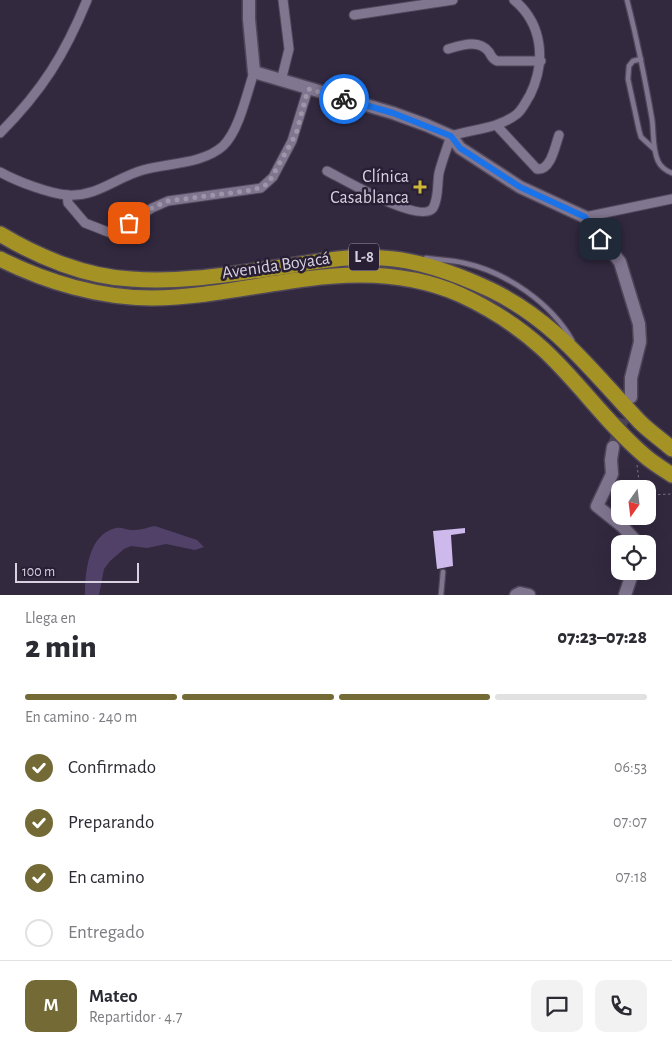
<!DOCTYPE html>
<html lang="es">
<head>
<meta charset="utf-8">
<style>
	:root { --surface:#fff; --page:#f2f2f3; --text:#2b2b33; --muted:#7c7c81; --line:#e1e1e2; --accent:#746a35 }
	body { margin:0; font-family:"Alegreya Sans",sans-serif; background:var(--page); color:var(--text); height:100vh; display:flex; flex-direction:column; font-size:19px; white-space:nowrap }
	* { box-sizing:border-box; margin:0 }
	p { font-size:16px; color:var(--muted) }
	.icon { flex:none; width:28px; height:28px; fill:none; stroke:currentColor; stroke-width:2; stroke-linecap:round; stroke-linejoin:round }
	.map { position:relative; height:595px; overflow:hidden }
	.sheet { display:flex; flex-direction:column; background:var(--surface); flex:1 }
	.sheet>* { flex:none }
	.needle { width:32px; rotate:194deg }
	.buttons { position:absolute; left:611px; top:480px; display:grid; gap:10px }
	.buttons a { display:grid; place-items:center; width:45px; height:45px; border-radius:10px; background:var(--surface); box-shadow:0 5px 20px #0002; font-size:25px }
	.scale { position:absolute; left:15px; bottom:12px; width:124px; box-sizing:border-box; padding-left:5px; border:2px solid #d7d1e0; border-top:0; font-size:14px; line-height:18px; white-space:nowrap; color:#d7d1e0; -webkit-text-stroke:4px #281f35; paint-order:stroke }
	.pin { position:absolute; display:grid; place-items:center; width:42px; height:42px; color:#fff; margin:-21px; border-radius:10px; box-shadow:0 2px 8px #0006 }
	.courier { position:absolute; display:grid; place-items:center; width:50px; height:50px; margin:-25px; border:4px solid #1a73e8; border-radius:50%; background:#fff; color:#222; box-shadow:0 1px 6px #0007 }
	.headline em { font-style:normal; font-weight:800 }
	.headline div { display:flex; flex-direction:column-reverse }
	.headline { display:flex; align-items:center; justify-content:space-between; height:85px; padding:0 25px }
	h1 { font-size:32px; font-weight:800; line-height:38px }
	.bar { display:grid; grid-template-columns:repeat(4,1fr); gap:8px 5px; align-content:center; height:60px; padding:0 25px }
	.bar i { height:6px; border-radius:4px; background:var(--line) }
	.bar .active { background:var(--accent) }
	.bar p { grid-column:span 4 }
	.line { display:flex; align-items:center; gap:12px; padding:0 25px; border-top:1px solid var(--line) }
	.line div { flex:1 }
	.round { display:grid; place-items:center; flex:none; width:52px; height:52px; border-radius:10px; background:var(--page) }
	ol { padding:0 25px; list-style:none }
	li { display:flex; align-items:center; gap:15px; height:55px }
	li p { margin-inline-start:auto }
	li .icon { padding:5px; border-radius:50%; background:var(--accent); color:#fff; stroke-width:4 }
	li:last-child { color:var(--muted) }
	li i { width:28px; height:28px; border:2px solid var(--line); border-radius:50% }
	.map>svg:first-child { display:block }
	.green { fill:#514168 }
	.building { fill:#cdb9eb }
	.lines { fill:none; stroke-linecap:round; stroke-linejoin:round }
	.secondary-tunnel { stroke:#4b4257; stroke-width:12; stroke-dasharray:12 6; stroke-linecap:butt }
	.service-casing { stroke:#4f4759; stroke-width:7 }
	.minor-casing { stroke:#4f4759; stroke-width:11 }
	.secondary-casing { stroke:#4f4759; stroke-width:15 }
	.motorway-casing { stroke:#4f4759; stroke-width:18 }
	.path { stroke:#7a7285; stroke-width:1; stroke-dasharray:2.5 2.5; stroke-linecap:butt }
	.service { stroke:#807690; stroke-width:4.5 }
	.minor { stroke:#807690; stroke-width:9 }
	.secondary { stroke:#807690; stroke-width:12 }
	.motorway { stroke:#a49224; stroke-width:15 }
	.done { stroke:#9d96a8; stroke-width:5; stroke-dasharray:0 9 }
	.route { stroke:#1a73e8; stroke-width:6 }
	.poi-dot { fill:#ceb837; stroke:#281f35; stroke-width:2 }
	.labels { text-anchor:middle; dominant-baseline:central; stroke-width:5; stroke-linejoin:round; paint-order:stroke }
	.shield { fill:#281f35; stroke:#a29cad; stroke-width:1 }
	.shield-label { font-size:16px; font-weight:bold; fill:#d7d1e0 }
	.poi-label { font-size:18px; fill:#d7d1e0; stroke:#281f35; text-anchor:end }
	.street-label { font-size:18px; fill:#d7d1e0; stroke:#281f35 }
</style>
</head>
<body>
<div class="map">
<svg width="672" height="595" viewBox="0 0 672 595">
	<rect width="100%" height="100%" fill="#32293f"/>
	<path class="green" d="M155 526 197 540 204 547 195 550 166 544 147 548 131 546 124 549 110 561 104 569 99 595H85C85 573 88 534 116 528 122 527 129 531 135 530 142 530 148 527 155 526Z"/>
	<polygon class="building" points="465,528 465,533 451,535 453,566 437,569 433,531"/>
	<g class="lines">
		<polyline class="secondary-tunnel" points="613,447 630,399"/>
		<defs>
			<g id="service">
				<path d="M627 0C637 39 645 79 652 119 654 132 652 148 658 161 660 166 666 171 672 173"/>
				<polyline points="641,59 633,61 629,66 628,79 639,130 641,137 654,149"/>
				<path d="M426 258C439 260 452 260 464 263 506 272 551 303 572 340"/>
				<polyline points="441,595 443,572"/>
			</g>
			<g id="minor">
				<polyline points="354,15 453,0"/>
				<path d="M448 49C462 45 479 39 489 52 492 57 492 59 497 61H541"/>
				<polyline points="281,81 289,49 283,0"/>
				<path d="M497 126 537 169C551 171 555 146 559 135"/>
				<path d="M0 133C42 91 65 54 87 0"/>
				<path d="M327 171C343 179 421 225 433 208 439 198 437 184 439 173 442 161 447 148 451 136 473 129 498 129 517 114 523 109 526 101 530 95 546 62 543 24 514 0"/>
				<path d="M0 172C16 181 50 194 68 195 97 197 117 177 143 170 168 163 203 164 223 146 239 131 247 93 254 72"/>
				<polyline points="67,195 68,203 85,223 108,232 118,230 152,208 168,201 261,188 273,177 292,141 308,89"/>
				<polyline points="585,217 672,199"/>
			</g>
			<g id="secondary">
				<polyline points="249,0 249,19 254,72 393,113 426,125 451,136 460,148 520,187 585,217 620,262 639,324 640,342 631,378 631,397"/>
				<polyline points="613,447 611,460 612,474 597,506 622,526 636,541 636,544"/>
				<polyline points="516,595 520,593 529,595"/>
				<polyline points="625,595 633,571"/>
			</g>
			<g id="motorway">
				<path d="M0 234C38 257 86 277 131 279 181 283 232 274 282 267 315 262 349 255 383 258 419 260 459 275 491 290 557 322 592 372 640 422 650 432 662 440 672 449"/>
				<path d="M0 259C46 282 100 298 152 298 257 297 357 249 461 295 491 309 519 327 543 349 579 382 607 424 645 456 653 463 663 469 672 475"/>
			</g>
		</defs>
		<use href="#service" class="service-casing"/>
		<use href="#minor" class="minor-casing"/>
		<use href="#secondary" class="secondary-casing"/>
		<use href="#motorway" class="motorway-casing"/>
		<g class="path">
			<polyline points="637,465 640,489"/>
			<polyline points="648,495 672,494"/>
			<polyline points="611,503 620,501"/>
		</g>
		<use href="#service" class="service"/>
		<use href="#minor" class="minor"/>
		<use href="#secondary" class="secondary"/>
		<use href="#motorway" class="motorway"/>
	</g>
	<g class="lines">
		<polyline class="done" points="129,223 152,208 168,201 253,190 268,184 296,134 308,89 344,99"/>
		<polyline class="route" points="344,99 393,113 451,136 460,148 520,187 585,217 600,239"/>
	</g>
	<path class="poi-dot" d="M417.5 179.5h5v5h5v5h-5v5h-5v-5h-5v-5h5z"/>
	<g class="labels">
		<rect class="shield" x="349" y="243.5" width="30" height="27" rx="4"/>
		<g class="shield-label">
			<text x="364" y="257">L-8</text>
		</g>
		<g class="poi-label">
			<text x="409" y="177">Clínica<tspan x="409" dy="21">Casablanca</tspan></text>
		</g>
		<g class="street-label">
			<text transform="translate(276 266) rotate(-8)">Avenida Boyacá</text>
		</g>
	</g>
</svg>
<div class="buttons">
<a><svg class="needle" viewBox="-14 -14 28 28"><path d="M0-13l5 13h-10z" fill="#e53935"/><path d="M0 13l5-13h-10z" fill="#7c7c81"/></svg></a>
<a><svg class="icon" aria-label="locate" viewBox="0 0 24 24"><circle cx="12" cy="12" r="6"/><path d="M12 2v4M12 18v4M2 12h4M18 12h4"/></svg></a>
</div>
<div class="scale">100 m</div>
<div class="pin" style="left:129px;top:223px;background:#ea580c"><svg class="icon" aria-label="bag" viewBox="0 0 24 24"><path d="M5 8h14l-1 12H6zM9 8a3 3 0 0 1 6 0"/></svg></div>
<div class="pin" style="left:600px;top:239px;background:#1f2937"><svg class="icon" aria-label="home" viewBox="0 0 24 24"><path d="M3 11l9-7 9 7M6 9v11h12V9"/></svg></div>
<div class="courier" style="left:344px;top:99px"><svg class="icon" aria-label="bike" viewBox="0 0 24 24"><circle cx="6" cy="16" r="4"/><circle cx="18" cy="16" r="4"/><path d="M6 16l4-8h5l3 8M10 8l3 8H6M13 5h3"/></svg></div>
</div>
<section class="sheet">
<div class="headline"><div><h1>2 min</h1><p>Llega en</p></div><em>07:23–07:28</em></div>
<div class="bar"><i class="active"></i><i class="active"></i><i class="active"></i><i></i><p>En camino · 240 m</p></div>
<ol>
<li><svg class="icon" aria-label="check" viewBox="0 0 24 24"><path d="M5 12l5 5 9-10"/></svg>Confirmado<p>06:53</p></li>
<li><svg class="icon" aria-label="check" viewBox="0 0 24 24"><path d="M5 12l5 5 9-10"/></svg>Preparando<p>07:07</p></li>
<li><svg class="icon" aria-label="check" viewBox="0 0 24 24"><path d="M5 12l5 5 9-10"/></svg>En camino<p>07:18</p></li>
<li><i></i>Entregado</li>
</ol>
<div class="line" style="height:90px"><b class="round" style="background:var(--accent);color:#fff">M</b><div><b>Mateo</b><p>Repartidor · 4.7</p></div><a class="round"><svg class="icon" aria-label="chat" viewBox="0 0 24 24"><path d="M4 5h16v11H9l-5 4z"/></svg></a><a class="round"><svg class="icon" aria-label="phone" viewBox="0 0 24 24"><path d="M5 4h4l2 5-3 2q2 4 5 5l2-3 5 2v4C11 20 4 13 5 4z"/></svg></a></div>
</section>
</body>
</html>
